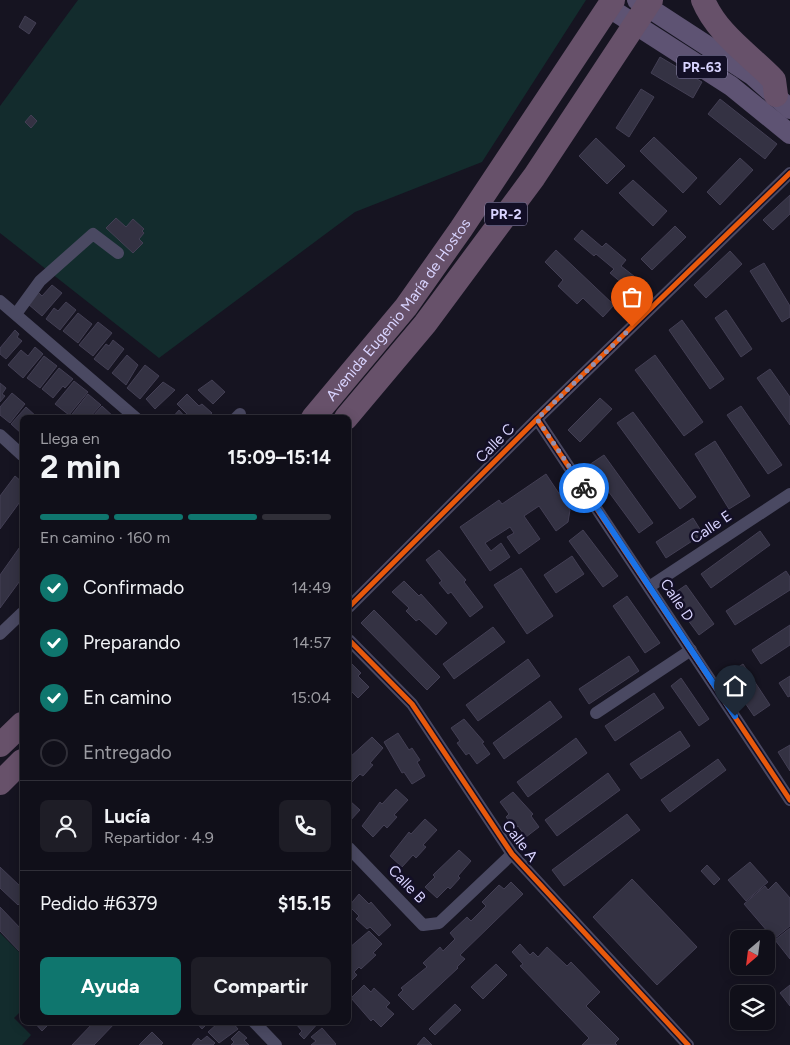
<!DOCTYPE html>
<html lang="es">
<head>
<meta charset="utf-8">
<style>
	:root { --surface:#100f19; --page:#1e1d26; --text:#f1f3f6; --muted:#9c9ca2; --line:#302f38; --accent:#0f766e }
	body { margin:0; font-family:Figtree,sans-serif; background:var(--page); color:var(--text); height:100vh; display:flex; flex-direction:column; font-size:19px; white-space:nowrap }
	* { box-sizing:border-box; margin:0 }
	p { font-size:16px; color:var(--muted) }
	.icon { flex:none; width:28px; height:28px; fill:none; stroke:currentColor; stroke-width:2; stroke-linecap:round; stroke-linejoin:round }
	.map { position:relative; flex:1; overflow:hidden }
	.drawer { position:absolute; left:20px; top:415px; width:331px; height:610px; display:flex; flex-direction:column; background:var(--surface); border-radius:8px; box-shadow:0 2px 12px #0003,0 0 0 1px var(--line) }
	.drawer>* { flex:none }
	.needle { width:32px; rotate:208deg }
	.buttons { position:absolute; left:730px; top:930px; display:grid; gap:10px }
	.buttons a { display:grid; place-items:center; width:45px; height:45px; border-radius:8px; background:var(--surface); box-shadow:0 2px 12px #0003,0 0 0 1px var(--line); font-size:25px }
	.pin { position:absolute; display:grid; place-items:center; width:42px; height:42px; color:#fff; margin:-51px -21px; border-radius:50% 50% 50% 0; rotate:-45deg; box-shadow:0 0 5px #0007 }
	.pin .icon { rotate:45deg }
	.courier { position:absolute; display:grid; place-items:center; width:50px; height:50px; margin:-25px; border:4px solid #1a73e8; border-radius:50%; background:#fff; color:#222; box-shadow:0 1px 6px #0007 }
	.head em { font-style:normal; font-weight:700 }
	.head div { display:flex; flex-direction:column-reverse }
	.head { display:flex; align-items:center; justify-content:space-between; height:85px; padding:0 20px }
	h1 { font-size:32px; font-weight:700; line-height:38px }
	.bar { display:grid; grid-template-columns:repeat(4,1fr); gap:8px 5px; align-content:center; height:60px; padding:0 20px }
	.bar i { height:6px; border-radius:4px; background:var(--line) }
	.bar .selected { background:var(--accent) }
	.bar p { grid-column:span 4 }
	.line { display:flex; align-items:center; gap:12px; padding:0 20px; border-top:1px solid var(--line) }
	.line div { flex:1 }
	.round { display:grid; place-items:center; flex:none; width:52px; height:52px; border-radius:8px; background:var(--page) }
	ol { padding:0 20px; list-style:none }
	li { display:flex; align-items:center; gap:15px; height:55px }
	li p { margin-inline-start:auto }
	li .icon { padding:5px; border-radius:50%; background:var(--accent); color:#fff; stroke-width:4 }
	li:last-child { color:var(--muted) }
	li i { width:28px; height:28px; border:2px solid var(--line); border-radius:50% }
	.primary-button { display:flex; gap:10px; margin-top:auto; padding:10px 20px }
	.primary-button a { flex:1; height:58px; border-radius:8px; background:var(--accent); color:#fff; font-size:20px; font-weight:700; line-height:58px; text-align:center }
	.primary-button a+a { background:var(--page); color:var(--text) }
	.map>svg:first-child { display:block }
	.green { fill:#132c2d }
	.building { fill:#343243; stroke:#433f54 }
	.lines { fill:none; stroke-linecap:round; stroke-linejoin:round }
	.street { stroke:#4a4962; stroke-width:12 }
	.primary { stroke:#5e5373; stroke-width:20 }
	.highway { stroke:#67516a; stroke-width:24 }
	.cycleway-casing { stroke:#130f26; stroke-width:8 }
	.cycleway { stroke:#e8590c; stroke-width:5 }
	.done { stroke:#9591b1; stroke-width:5; stroke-dasharray:0 9 }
	.route { stroke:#1a73e8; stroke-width:6 }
	.labels { text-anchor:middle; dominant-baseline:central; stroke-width:5; stroke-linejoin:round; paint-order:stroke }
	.shield { fill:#130f26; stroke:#9e99be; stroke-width:1 }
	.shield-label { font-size:14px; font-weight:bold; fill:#d9d4ff }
	.street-label { font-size:15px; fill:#d9d4ff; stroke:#130f26 }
</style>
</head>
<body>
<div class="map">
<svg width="790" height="1045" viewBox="0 0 790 1045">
	<rect width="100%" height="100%" fill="#161421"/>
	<g class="green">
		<polygon points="78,0 586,0 482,162 355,212 159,358 0,233 0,106"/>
		<polygon points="0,933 22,955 22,1010 14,1018 31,1035 22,1045 0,1045"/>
	</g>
	<g class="building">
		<polygon points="25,16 36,23 29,34 19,27"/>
		<polygon points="660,57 702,82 693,98 651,73"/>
		<polygon points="641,89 654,97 629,137 616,128"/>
		<polygon points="720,99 777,144 765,159 708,114"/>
		<polygon points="31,115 37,121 31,128 25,122"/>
		<polygon points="654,137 697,178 683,193 640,151"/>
		<polygon points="596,138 625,166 607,184 579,156"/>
		<polygon points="740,158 753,170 720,205 707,192"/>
		<polygon points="633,180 667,211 653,226 619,193"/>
		<polygon points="790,195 790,214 773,230 763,220"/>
		<polygon points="116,218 126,227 133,219 144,229 142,231 144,233 139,239 143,243 133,253 106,228"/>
		<polygon points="675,226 686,237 652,270 641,259"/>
		<polygon points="582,230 602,247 606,243 626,260 621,266 639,280 630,290 610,273 614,269 596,254 594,256 574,239"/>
		<polygon points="556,250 614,305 603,317 583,298 577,304 558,286 563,280 545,262"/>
		<polygon points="730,251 742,264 706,298 694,285"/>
		<polygon points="764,263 790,306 790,317 782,322 750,271"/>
		<polygon points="52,285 62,293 42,316 28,304 38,292 42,296"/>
		<polygon points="66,302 76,310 60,330 46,319 54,308 58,311"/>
		<polygon points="726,310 752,349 741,357 715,318"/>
		<polygon points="78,313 92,324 78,343 63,331"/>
		<polygon points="682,320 724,379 710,389 669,330"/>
		<polygon points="98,322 112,333 93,356 79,345"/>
		<polygon points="15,330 19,334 17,337 22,341 6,359 0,354 0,348"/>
		<polygon points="113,340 124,349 108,370 94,359 106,344 109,346"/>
		<polygon points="35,347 43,354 23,378 8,365 21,350 28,356"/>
		<polygon points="127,355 138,365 126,385 112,373"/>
		<polygon points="655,355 703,422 684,436 635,370"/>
		<polygon points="44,356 57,366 40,388 27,378"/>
		<polygon points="145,365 159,376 140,399 127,388"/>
		<polygon points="59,368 73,379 65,388 63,386 53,398 42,389"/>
		<polygon points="770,369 790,397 790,425 757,378"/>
		<polygon points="212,380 225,392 213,404 198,390"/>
		<polygon points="74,381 88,392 69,415 55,404"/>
		<polygon points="163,382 175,390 155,409 146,399"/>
		<polygon points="0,383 6,388 2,394 5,396 0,402"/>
		<polygon points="12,393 25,404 10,423 0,415 0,407"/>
		<polygon points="88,394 101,405 89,418 69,418"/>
		<polygon points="187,394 199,406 202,404 212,413 207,418 191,418 177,404"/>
		<polygon points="600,398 612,409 580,442 568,430"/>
		<polygon points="102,406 115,418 91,418"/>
		<polygon points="741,406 782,465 768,474 727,415"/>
		<polygon points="26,407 38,418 22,418 22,434 11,424"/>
		<polygon points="179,410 186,418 172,418"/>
		<polygon points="633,412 696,497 680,509 617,423"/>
		<polygon points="715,441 750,496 729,509 695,454"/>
		<polygon points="604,455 653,523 639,533 589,465"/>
		<polygon points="546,474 570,510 568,522 556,531 539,506 524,516 540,539 519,554 507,537 514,533 510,527 485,543 491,551 501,543 510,557 490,571 460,527 499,500 502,504"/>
		<polygon points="15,476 22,482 22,499 0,529 0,496"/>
		<polygon points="693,518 703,534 666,558 656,542"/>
		<polygon points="583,530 618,576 603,587 569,541"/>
		<polygon points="760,531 770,545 711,588 701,574"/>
		<polygon points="22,544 22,578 0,608 0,575"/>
		<polygon points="439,550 466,580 464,582 483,607 470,617 451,592 448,594 439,583 442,581 426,560"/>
		<polygon points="572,556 584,574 556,593 544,575"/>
		<polygon points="521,568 553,616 527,634 494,585"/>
		<polygon points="786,571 790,577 790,590 735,625 726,611"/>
		<polygon points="404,581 419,596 421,594 447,623 436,635 419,619 416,621 406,611 409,608 392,592"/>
		<polygon points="686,585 714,624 699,635 670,596"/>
		<polygon points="627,596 660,643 645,653 613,606"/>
		<polygon points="374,610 440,677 427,690 361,623"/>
		<polygon points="790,625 790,645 761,664 752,650"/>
		<polygon points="493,627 505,642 454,679 443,664"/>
		<polygon points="629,656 639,671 589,704 579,689"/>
		<polygon points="528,659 540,676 478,721 466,705"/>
		<polygon points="350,662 361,673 358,676 369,687 358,698 349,689"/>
		<polygon points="743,664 770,705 754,716 726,675"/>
		<polygon points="790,676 790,696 788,697 779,683"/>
		<polygon points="681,678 709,719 699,726 671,686"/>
		<polygon points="654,693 664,708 615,741 605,726"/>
		<polygon points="550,701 562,717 504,759 493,743"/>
		<polygon points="464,719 484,742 482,743 490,754 477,764 469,753 466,755 457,743 460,741 451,728"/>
		<polygon points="680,731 690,746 641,779 630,764"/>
		<polygon points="398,733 409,750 412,748 420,760 417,762 425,776 412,784 404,772 402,773 384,742"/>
		<polygon points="372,737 383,748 370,763 373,765 363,776 360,774 349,785 349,758"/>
		<polygon points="576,738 587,753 528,797 517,782"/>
		<polygon points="790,745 790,771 778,752"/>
		<polygon points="718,759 726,770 670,812 661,800"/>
		<polygon points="608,773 620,790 557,836 545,820"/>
		<polygon points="396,789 408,800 394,815 397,817 387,828 384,825 373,837 362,826 380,802 382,804"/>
		<polygon points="513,792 533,814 531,816 539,827 526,837 518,826 515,828 506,817 509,814 500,802"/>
		<polygon points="349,796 352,799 350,801 360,810 349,822"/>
		<polygon points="627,814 640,830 564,886 552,870"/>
		<polygon points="425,819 437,830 423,845 426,847 416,858 413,855 402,867 390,856 409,832 411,834"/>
		<polygon points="459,850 471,861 458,876 460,878 450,889 448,887 437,898 425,887 435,877 433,875"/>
		<polygon points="750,862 768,882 746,901 728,880"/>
		<polygon points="707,865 720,879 714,885 701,871"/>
		<polygon points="0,867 22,888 22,901 18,905 0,888"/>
		<polygon points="632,879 697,947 657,985 593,917"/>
		<polygon points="511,882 523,894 460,955 465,959 457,967 458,968 413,1010 398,995 403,990 401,988 427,967 423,963 440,947 443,951 455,939 450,933 467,917 471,921 486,906 482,902 499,885 504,889"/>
		<polygon points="776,882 790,898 790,926 774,939 744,904 765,886 768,890"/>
		<polygon points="359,894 369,904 371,902 391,925 379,936 370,927 367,929 356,919 359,916 349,906"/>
		<polygon points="0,907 22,930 22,954 0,931"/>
		<polygon points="790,928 790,959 775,940"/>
		<polygon points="369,931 382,944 373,953 376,955 361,969 359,967 354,972 357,975 349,983 349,948"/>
		<polygon points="520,944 530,955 533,952 538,957 547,947 567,966 571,962 600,992 586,1006 619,1039 615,1043 617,1045 582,1045 589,1038 520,966 523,964 512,952"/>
		<polygon points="496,964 507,975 483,999 471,987"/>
		<polygon points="364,985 371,992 374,988 390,1003 386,1007 394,1014 381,1027 373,1019 371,1021 351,998"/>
		<polygon points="790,985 790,1006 780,993"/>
		<polygon points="455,1004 461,1010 435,1035 429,1029"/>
		<polygon points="34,1022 51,1022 42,1031"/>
		<polygon points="94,1022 116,1022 94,1045 72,1045"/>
		<polygon points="196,1022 209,1022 202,1029"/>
		<polygon points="215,1022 232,1022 238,1029 219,1043 208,1032 217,1024"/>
		<polygon points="298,1022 319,1022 304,1039 299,1034 302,1031 296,1024"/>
		<polygon points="322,1028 336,1044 335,1045 311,1045 316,1041 311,1037"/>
		<polygon points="239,1031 247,1038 244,1040 249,1045 231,1045 234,1042 231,1039"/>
		<polygon points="152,1032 163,1043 161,1045 139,1045"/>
		<polygon points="207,1036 215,1043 213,1045 192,1045 198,1038 201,1041"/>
		<polygon points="424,1037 432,1045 417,1045"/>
	</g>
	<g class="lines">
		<g class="street">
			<polyline points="0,301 136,418"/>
			<polyline points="16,314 40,281 93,234 118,253"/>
			<polyline points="236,418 240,414"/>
			<polyline points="537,419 790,800"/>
			<polyline points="0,435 22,455"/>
			<polyline points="649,587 790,494"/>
			<polyline points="349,607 537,419 790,173"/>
			<polyline points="0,634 22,613"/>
			<polyline points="349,640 412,704 512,854 688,1045"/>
			<polyline points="596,713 691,650"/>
			<polyline points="349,848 423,925 439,923 512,854"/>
			<polyline points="254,1022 276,1045"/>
		</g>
		<g class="primary">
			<polyline points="637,0 752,75 790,109"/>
			<polyline points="608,7 731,86 790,134"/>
		</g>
		<g class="highway">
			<path d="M703 0C717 34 749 54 774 80L776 95"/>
			<path id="s1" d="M313 418 406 307 461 229 613 0"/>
			<polyline points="346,418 425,324 534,177 651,0"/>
			<polyline points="0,745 22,724"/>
			<polyline points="0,783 22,761"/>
		</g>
		<defs>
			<g id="cycleway">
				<polyline points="537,419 790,800"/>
				<polyline points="349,607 537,419 790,173"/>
				<polyline points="349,640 412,704 512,854 688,1045"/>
			</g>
		</defs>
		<use href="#cycleway" class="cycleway-casing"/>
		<use href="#cycleway" class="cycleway"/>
	</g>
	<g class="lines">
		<polyline class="done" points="584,488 537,419 632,327"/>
		<polyline class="route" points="584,488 735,716"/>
	</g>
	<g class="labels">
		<g class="shield">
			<rect x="677" y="55.5" width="50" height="23" rx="4"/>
			<rect x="485" y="202.5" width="42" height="23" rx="4"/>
		</g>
		<g class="shield-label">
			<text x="702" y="67">PR-63</text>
			<text x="506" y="214">PR-2</text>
		</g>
		<g class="street-label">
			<text stroke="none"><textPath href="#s1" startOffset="138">Avenida Eugenio María de Hostos</textPath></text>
			<text transform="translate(495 443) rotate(-45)">Calle C</text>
			<text transform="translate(711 527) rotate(-34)">Calle E</text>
			<text transform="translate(677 600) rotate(56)">Calle D</text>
			<text transform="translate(520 841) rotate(52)">Calle A</text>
			<text transform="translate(407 884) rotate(46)">Calle B</text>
		</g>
	</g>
</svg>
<div class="buttons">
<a><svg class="needle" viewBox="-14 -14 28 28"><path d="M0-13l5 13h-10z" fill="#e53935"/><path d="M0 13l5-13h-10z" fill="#9c9ca2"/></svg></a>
<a><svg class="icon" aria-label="layers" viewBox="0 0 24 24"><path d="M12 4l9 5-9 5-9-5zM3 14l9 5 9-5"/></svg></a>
</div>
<div class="pin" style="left:632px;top:327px;background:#ea580c"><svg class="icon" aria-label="bag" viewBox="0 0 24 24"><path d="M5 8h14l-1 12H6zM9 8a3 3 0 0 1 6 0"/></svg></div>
<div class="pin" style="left:735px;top:716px;background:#1f2937"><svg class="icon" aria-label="home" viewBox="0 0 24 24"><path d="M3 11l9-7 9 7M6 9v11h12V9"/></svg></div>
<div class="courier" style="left:584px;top:488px"><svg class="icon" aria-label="bike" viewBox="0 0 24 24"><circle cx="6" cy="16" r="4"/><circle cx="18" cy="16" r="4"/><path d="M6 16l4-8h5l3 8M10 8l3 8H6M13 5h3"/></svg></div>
<section class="drawer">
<div class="head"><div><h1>2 min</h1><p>Llega en</p></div><em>15:09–15:14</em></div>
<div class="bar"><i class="selected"></i><i class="selected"></i><i class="selected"></i><i></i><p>En camino · 160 m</p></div>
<ol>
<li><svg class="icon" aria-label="check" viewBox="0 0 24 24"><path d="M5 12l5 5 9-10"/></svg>Confirmado<p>14:49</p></li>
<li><svg class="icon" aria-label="check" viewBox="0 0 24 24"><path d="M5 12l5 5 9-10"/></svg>Preparando<p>14:57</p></li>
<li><svg class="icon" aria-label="check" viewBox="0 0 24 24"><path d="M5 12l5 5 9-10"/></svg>En camino<p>15:04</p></li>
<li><i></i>Entregado</li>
</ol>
<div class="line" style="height:90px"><a class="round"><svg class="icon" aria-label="person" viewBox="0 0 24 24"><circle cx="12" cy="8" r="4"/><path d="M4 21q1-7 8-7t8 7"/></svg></a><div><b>Lucía</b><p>Repartidor · 4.9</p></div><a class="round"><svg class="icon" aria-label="phone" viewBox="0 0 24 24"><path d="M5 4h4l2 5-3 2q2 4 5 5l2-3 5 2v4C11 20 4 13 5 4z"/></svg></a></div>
<div class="line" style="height:65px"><div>Pedido #6379</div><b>$15.15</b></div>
<div class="primary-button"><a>Ayuda</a><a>Compartir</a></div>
</section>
</div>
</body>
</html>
